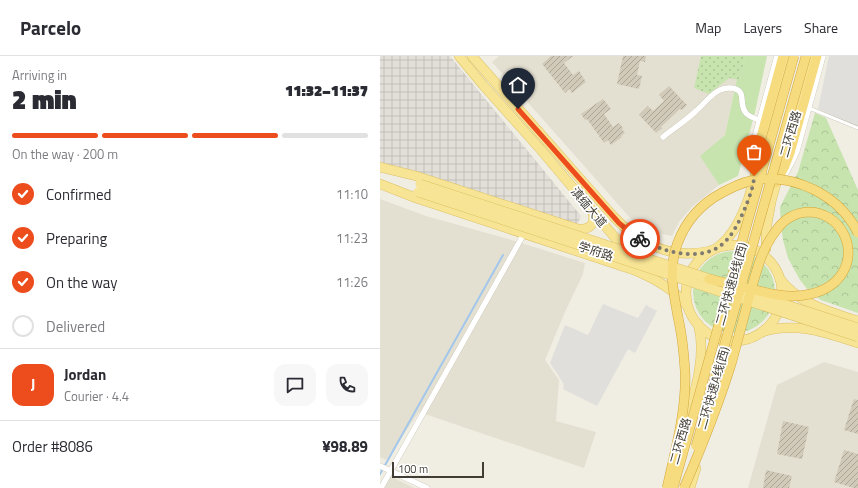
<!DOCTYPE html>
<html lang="en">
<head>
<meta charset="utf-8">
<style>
	:root { --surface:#fff; --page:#f7f7f7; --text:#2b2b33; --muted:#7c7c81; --line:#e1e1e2; --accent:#ed4d1d }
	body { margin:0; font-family:"Titillium Web","Noto Sans SC",sans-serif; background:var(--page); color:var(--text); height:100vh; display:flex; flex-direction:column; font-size:15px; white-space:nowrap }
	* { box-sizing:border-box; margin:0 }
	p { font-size:13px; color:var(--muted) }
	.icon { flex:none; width:22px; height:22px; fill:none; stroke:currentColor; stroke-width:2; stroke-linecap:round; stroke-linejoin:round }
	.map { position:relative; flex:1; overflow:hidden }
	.drawer { display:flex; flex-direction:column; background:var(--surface); width:380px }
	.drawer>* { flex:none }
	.scale { position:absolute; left:12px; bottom:10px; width:92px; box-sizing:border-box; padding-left:4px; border:2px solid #423d34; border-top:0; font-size:11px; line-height:14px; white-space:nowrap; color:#423d34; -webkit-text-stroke:3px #fff; paint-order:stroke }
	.pin { position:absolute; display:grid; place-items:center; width:34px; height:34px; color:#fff; margin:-41px -17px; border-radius:50% 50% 50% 0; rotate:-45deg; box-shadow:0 0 4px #0007 }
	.pin .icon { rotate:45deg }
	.courier { position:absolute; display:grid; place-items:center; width:40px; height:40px; margin:-20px; border:3px solid #ed4d1d; border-radius:50%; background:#fff; color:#222; box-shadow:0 1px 5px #0007 }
	.head em { font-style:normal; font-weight:800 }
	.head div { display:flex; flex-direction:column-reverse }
	.head { display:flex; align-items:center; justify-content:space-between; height:68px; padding:0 12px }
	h1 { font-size:26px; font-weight:800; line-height:30px }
	.bar { display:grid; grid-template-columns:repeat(4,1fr); gap:6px 4px; align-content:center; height:48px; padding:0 12px }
	.bar i { height:5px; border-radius:3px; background:var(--line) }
	.bar .current { background:var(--accent) }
	.bar p { grid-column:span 4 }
	.line { display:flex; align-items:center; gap:10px; padding:0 12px; border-top:1px solid var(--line) }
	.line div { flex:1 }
	.round { display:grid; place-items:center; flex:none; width:42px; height:42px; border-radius:12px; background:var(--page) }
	ol { padding:0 12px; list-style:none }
	li { display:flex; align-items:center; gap:12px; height:44px }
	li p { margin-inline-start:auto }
	li .icon { padding:4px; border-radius:50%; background:var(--accent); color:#fff; stroke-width:4 }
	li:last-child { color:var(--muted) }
	li i { width:22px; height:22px; border:2px solid var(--line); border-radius:50% }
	header { display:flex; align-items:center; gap:24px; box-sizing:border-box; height:56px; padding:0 20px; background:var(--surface); border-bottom:1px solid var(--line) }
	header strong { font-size:19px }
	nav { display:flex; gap:22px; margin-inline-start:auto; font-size:14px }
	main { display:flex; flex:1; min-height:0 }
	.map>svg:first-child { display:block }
	.residential { fill:#e4e0d1 }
	.industrial { fill:url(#industrial-grid) }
	.grass { fill:url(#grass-dots) }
	.forest { fill:url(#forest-crowns) }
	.park { fill:#c7e3ae }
	.parking { fill:#e1dfdb }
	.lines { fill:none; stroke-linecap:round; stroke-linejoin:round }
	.stream { stroke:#a2c7eb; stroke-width:2 }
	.building { fill:url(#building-hatch) }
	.service-casing { stroke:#beb9a9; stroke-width:4 }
	.minor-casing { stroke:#beb9a9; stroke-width:6 }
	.primary-casing { stroke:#dcc266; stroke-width:10 }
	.trunk-casing { stroke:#d3a73a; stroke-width:10 }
	.service { stroke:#fff; stroke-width:3 }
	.minor { stroke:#fff; stroke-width:5.5 }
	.primary { stroke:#f8e495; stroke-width:9 }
	.trunk { stroke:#f6db7f; stroke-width:9 }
	.primary-bridge-casing { stroke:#dcc266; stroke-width:10; stroke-linecap:butt }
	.trunk-bridge-casing { stroke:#d3a73a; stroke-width:10; stroke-linecap:butt }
	.primary-bridge { stroke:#f8e495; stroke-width:9 }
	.trunk-bridge { stroke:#f6db7f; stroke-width:9 }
	.done { stroke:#7f7b71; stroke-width:4; stroke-dasharray:0 7.2 }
	.route { stroke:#ed4d1d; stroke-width:5 }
	.labels { text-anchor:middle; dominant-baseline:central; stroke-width:3.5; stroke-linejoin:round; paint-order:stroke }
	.street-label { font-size:12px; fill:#423d34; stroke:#fff }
</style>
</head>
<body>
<header>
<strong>Parcelo</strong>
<nav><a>Map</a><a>Layers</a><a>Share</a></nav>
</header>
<main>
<section class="drawer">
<div class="head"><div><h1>2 min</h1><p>Arriving in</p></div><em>11:32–11:37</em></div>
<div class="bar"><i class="current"></i><i class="current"></i><i class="current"></i><i></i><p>On the way · 200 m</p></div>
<ol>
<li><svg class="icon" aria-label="check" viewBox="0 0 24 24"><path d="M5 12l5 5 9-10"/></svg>Confirmed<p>11:10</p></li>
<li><svg class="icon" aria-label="check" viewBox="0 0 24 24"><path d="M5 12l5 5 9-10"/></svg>Preparing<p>11:23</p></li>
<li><svg class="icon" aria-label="check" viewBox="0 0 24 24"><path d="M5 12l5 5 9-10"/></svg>On the way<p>11:26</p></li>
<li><i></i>Delivered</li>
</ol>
<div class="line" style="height:72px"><b class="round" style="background:var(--accent);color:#fff">J</b><div><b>Jordan</b><p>Courier · 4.4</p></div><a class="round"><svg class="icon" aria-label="chat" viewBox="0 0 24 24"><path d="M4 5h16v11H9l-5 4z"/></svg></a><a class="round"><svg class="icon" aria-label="phone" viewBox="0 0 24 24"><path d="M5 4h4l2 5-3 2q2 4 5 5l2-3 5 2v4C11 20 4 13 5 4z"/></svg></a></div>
<div class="line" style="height:52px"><div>Order #8086</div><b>¥98.89</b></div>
</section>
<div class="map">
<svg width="478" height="432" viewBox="0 0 478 432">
	<defs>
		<pattern id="industrial-grid" width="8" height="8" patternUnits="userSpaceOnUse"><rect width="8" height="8" fill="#e2dfd8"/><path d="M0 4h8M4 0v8" fill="none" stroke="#c3c0ba"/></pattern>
		<pattern id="grass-dots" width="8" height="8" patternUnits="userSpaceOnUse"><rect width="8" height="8" fill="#c7e3ae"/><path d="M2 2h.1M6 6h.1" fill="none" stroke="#acc496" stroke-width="1.8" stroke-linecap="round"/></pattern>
		<pattern id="forest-crowns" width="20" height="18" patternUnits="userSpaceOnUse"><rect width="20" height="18" fill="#c7e3ae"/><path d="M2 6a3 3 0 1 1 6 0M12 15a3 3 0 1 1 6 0" fill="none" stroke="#acc496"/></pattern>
		<pattern id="building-hatch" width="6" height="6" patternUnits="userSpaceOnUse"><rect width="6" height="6" fill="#d1cab9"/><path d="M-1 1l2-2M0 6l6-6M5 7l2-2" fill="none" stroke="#aba597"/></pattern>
	</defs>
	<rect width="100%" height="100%" fill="#f0ede3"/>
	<g class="residential">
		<polygon points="119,0 365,0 357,23 345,79 321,100 339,129 312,151 299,166 292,180 260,173 112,6"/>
		<polygon points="0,143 46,160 135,185 205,207 203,218 185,256 165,304 179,324 176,365 216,376 204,412 39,356 6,404 0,401"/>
		<polygon points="444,306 478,316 478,432 368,432 397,329"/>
		<polygon points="10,420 34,432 4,432"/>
	</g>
	<polygon class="industrial" points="0,0 70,0 201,160 198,168 0,106"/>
	<polygon class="grass" points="321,0 365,0 360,24 349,22 329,38 314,32"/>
	<g class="forest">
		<polygon points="435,57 446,62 478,134 478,257 441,244 428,234 420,224 408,202 403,184 401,170 400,151 418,116"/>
		<circle cx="354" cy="236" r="41"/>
	</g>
	<polygon class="park" points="365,0 387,0 375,56 358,120 339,129 320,100 345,79 357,23 360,23"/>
	<g class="parking">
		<polygon points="449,0 478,0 478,70 438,53"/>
		<polygon points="223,248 258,262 266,249 277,255 255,297 248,293 217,350 183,333 184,328 170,307 185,269 208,279"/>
	</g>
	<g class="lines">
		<polyline class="stream" points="0,418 123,199"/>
	</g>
	<g class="building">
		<polygon points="171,0 193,0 184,7 193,19 199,15 206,26 192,37 189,33 185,37 162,8"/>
		<polygon points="243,0 266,0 265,6 260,5 257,19 262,20 259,33 237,28"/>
		<polygon points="289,30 307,49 302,54 300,53 281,71 282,72 276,77 259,59 268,50 273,55 284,45 279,39"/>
		<polygon points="223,43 231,53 224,58 233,71 239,67 243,72 242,73 245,77 241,80 242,81 231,89 228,84 224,87 207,63 205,64 201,58"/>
		<polygon points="474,343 478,344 478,378 464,374"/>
		<polygon points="403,365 429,371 422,403 397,398"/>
		<polygon points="464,394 478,398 478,432 474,432 454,426"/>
		<polygon points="386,414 412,420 409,432 383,432"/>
	</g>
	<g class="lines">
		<defs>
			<polyline id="service" points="429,52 478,72"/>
			<g id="minor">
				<path d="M283 81C294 72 307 64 317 54 324 48 332 37 340 34 346 31 356 31 360 36 362 39 362 42 362 45 363 58 368 60 379 64"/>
				<polyline points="372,114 371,101 373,88 397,0"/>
				<polyline points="406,117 412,106 417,95 443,0"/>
				<polyline points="0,410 47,432"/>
				<polyline points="1,432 141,183 143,177"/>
			</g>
			<g id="primary">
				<polyline points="79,0 103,29 161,94 248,197"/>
				<path d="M92 0 233 160C259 188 292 204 330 195"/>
				<path d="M0 111 36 120 198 173C210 174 217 167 212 155"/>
				<path d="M0 128 36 142 254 214C274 222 295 234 308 251"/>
				<circle cx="354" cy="237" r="48"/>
				<path d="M338 191C353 180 361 162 368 144L409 0"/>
				<polyline points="386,193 386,174 391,146 431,0"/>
				<path d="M400 223C419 248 450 256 478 265"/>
				<path d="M382 276C415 265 447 277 478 287"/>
				<path d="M302 378C312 345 328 302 318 268"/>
				<polyline points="310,432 316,412"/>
			</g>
			<g id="trunk">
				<polyline points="375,122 376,103 378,92 403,0"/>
				<polyline points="396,127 405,110 410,97 437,0"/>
			</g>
		</defs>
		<use href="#service" class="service-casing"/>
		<use href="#minor" class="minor-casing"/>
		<use href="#primary" class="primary-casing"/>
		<use href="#trunk" class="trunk-casing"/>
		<use href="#service" class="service"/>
		<use href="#minor" class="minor"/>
		<use href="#primary" class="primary"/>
		<use href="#trunk" class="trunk"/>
		<defs>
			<g id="primary-bridge">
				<polyline points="40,128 336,225"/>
				<polyline points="38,136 478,281"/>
				<polyline points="367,236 478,272"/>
			</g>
			<g id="trunk-bridge">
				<polyline points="316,390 426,0"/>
				<path d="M287 432C295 395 307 353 305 315 304 297 302 279 298 261 294 239 289 218 295 195 301 174 314 155 333 142 346 134 359 127 374 124 415 117 460 140 478 177"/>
				<polyline points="293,432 414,0"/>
				<path d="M304 432C322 390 339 348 352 305 358 283 364 260 370 238 376 217 381 194 395 176 403 164 415 156 430 156 459 157 478 190 463 216 449 240 416 243 392 238L329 223"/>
			</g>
		</defs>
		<use href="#primary-bridge" class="primary-bridge-casing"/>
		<use href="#trunk-bridge" class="trunk-bridge-casing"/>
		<use href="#primary-bridge" class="primary-bridge"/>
		<use href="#trunk-bridge" class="trunk-bridge"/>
	</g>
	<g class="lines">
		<path class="done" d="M260 183C281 195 315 205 337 192 351 184 359 166 365 152 369 142 374 130 374 120"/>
		<polyline class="route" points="138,53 239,167 252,178 260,183"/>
	</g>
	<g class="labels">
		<g class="street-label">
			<text transform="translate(410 78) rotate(-74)">二环西路</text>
			<text transform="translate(209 151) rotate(50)">滇缅大道</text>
			<text transform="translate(216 195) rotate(18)">学府路</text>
			<text transform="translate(351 228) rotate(-74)">二环快速B线(西)</text>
			<text transform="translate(333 332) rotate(-74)">二环快速A线(西)</text>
			<text transform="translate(300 385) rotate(-74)">二环西路</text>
		</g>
	</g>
</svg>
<div class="scale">100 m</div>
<div class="pin" style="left:374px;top:120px;background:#ea580c"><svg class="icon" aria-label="bag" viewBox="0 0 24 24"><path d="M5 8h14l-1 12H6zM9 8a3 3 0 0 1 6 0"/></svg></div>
<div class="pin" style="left:138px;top:53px;background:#1f2937"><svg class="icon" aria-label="home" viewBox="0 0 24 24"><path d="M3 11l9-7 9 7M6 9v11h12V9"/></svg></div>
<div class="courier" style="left:260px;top:183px"><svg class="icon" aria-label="bike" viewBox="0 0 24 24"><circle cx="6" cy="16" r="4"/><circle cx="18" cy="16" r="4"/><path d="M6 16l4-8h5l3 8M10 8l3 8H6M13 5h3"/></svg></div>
</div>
</main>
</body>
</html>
